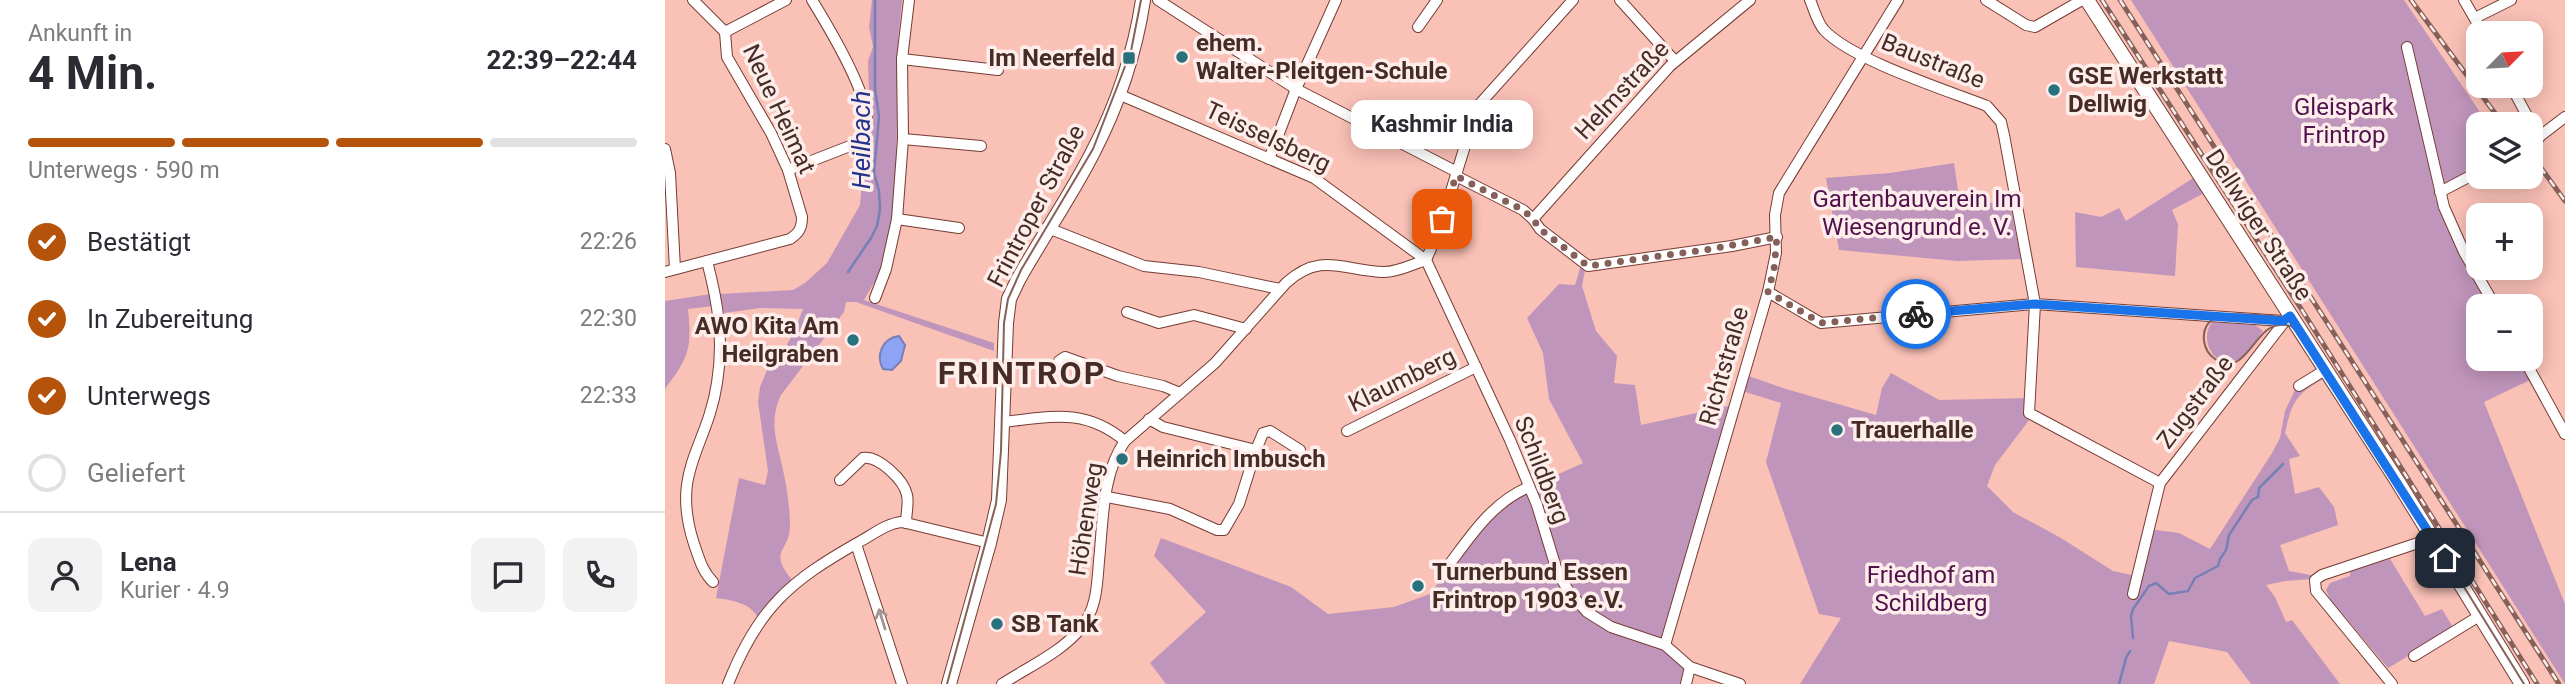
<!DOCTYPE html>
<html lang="de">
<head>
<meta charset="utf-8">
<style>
	:root { --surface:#fff; --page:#f2f2f3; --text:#2b2b33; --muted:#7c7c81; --line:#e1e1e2; --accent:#b45309 }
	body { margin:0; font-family:Roboto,sans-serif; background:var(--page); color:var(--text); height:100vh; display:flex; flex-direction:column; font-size:26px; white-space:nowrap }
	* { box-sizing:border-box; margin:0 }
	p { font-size:23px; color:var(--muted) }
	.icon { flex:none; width:38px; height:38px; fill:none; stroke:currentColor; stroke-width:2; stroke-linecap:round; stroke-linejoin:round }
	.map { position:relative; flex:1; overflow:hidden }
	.details { display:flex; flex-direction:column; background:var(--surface); width:665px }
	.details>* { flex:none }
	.needle { width:46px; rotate:66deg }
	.controls { position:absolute; left:1801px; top:21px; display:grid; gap:14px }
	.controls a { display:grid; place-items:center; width:77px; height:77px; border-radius:14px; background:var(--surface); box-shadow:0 4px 18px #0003; font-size:35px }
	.pin { position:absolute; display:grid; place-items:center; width:60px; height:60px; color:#fff; margin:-30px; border-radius:14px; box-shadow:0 4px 10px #0006 }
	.courier { position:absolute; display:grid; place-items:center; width:70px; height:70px; margin:-35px; border:5px solid #1a73e8; border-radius:50%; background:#fff; color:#222; box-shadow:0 2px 9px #0007 }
	.bubble { position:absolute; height:49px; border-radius:14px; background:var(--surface); box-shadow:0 4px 18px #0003; font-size:23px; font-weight:700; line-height:49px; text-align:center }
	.head em { font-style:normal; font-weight:700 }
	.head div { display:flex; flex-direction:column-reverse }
	.head { display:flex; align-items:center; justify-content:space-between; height:119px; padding:0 28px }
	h1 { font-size:46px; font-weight:700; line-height:52px }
	.bar { display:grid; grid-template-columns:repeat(4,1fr); gap:10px 7px; align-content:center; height:84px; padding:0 28px }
	.bar i { height:9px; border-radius:5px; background:var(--line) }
	.bar .selected { background:var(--accent) }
	.bar p { grid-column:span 4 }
	.line { display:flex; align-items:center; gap:18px; padding:0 28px; border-top:2px solid var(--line) }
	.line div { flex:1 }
	.round { display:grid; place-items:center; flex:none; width:74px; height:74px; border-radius:14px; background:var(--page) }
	ol { padding:0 28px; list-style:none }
	li { display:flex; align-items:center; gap:21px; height:77px }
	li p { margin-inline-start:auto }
	li .icon { padding:7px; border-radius:50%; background:var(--accent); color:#fff; stroke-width:4 }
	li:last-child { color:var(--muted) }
	li i { width:38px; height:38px; border:4px solid var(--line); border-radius:50% }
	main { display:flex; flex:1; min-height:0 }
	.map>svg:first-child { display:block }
	.green { fill:#c095bb }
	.water { fill:#8ca4f3; stroke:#7780b6; stroke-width:2 }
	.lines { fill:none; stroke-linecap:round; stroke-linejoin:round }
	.stream { stroke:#7780b6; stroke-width:2.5 }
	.minor-casing { stroke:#763c33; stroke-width:12 }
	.major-casing { stroke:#763c33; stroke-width:16 }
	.minor { stroke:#fff; stroke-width:10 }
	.major { stroke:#fff; stroke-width:14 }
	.tram { stroke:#86615a; stroke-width:2 }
	.rail-casing { stroke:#86615a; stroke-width:5 }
	.rail { stroke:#fdeeeb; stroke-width:2.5; stroke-dasharray:8; stroke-linecap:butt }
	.oneway { stroke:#a29592 }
	.done { stroke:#856059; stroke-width:7; stroke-dasharray:0 12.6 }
	.route { stroke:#1a73e8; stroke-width:9 }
	.poi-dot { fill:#29717c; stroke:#fdeeeb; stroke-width:2.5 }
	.labels { text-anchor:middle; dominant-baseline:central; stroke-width:7; stroke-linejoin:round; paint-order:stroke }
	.poi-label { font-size:24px; font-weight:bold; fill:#462b26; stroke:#fdeeeb; text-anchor:start }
	.street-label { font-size:24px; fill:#462b26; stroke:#fdeeeb }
	.park-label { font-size:24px; fill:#50114d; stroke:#fdeeeb }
	.water-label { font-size:26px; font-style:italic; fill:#24338c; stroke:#fdeeeb }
	.district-label { font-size:32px; font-weight:bold; letter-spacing:2px; fill:#462b26; stroke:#fdeeeb }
</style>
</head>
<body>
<main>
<section class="details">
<div class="head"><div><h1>4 Min.</h1><p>Ankunft in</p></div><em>22:39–22:44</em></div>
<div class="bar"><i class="selected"></i><i class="selected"></i><i class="selected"></i><i></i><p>Unterwegs · 590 m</p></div>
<ol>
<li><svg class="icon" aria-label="check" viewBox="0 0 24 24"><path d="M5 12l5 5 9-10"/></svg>Bestätigt<p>22:26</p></li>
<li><svg class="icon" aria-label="check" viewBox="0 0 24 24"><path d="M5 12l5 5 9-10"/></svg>In Zubereitung<p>22:30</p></li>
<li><svg class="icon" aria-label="check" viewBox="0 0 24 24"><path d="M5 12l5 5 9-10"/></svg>Unterwegs<p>22:33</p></li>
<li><i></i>Geliefert</li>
</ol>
<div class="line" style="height:126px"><a class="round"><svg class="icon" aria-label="person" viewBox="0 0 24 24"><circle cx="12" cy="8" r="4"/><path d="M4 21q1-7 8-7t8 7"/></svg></a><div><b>Lena</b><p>Kurier · 4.9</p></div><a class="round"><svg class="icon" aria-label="chat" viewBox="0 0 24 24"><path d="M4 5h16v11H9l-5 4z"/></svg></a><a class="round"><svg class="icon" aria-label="phone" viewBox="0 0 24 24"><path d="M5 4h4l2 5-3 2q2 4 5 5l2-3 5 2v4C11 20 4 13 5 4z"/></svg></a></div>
</section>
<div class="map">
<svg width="1900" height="684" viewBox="0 0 1900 684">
	<rect width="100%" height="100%" fill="#fac1b7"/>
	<g class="green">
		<path d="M207 0H237L233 40 231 184 228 214 217 269 199 300 329 343V351L191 302H181L179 312 116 395C104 420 111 440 117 465 121 483 125 506 125 525 125 553 102 549 127 580L93 618C86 603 66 600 51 598L74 478 100 485 103 471 93 402 95 387 103 368 115 357 129 332 138 309 95 308 59 313 55 294 128 290 140 283 162 263 195 205 201 138 205 126 203 61 208 47 204 27Z"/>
		<polygon points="1466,0 1739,0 1823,124 1813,124 1813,163 1802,175 1784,182 1770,198 1827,306 1813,306 1813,359 1854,359 1865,380 1819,402 1900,604 1900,684"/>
		<polygon points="1289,163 1295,203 1345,203 1356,259 1292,261 1174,250 1161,178 1225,173"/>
		<polygon points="1533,175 1543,191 1507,210 1513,224 1510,276 1411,267 1410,212 1436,217 1454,208 1461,221"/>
		<polygon points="916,265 921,265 917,286 931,331 952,356 949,383 970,385 976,425 1068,405 996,648 1026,666 1022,684 501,684 485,663 541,612 489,556 496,538 626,587 663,614 729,607 765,594 823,514 852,493 918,463 884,399 878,353 862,318 894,284 910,285"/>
		<path d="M46 294 49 306 23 309C27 349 24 357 0 389V301Z"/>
		<path d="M1547 322 1590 325 1598 331C1592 339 1582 356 1572 360 1548 369 1534 339 1547 322Z"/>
		<path d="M1226 373 1274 400 1365 398V419L1330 465 1322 486 1348 512 1396 538 1448 571 1467 575V586L1483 529 1514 533 1545 549 1607 453 1615 438 1620 411 1630 390 1655 375 1658 379C1630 395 1627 402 1620 433L1635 456 1624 459 1630 494 1654 487 1669 507 1673 525 1615 545 1624 571 1646 575V579L1620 581 1601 585 1610 597 1621 622 1627 620 1675 684H1586L1562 652 1504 641 1489 684H1135L1176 618 1154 614 1101 462 1116 403 1074 390 1078 374 1121 389 1211 415 1217 388Z"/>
		<polygon points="1725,559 1760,616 1777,609 1789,629 1723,668 1665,599 1661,590 1665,583 1685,576 1685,571"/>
	</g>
	<path class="water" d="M234 336 240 345 236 361 227 370 218 369C210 355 218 338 234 336Z"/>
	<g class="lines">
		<g class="stream">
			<polyline points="183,272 206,238 212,226 215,210 214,191 209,173 214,117 210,89 210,0"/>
			<polyline points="1468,638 1466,616 1468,609 1484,586 1491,583 1504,594 1523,591 1530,578 1553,566 1555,559 1561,550 1564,535 1587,500 1593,497 1594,488 1618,464"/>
			<polyline points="1454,684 1461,658 1465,651"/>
		</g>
		<defs>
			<g id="minor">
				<polyline points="493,0 631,89 792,172"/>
				<polyline points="955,0 1010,61"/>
				<path d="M1145 0C1149 9 1152 22 1159 30 1187 60 1281 90 1322 106L1336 122 1339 135 1370 304 1364 413 1495 483"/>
				<polyline points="1321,0 1361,25 1370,27 1417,0"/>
				<polyline points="1799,0 1818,33"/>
				<polyline points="1810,18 1846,0"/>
				<polyline points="753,27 772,0"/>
				<polyline points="60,32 121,0"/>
				<polyline points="1742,47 1779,207 1799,252 1830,306"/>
				<polyline points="237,59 333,70"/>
				<polyline points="1846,86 1874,138"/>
				<polyline points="453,94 649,178 761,260 845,440 872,505 892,571 904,592 922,612 946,627 1000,645 1025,667 1075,684"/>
				<polyline points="238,139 316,146"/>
				<polyline points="1866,143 1900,117"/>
				<polyline points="0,149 5,173 10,269"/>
				<polyline points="604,159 631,89 671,0"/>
				<path d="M123 170 185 146C193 141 201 135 202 125 205 95 163 26 147 0"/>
				<polyline points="791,176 858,210 868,219 875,229 923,266 1067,246 1112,237"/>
				<polyline points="1775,192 1813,172"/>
				<polyline points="232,219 294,228"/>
				<polyline points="868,219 1005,66 1085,0"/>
				<polyline points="383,228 479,266 534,272 615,289"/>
				<path d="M42 261C53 303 59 340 52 383 42 449 5 470 29 544 34 558 37 571 48 582"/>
				<path d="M0 272 125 239C134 233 137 228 137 217L123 170 106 133 62 57 60 32 28 0"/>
				<polyline points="1103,292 1156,323 1370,304 1618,321"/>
				<polyline points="210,298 221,269 232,219 238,139 237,59 244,0"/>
				<polyline points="462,312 494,323 529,315 581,329"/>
				<polyline points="1859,359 1900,434"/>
				<polyline points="394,361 400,357 453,376 498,386 515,393"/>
				<polyline points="1634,386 1660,370"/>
				<polyline points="484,419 498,427 591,450 598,433 605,431 635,450"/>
				<path d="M338 422C386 417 419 407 460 441"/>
				<polyline points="682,431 811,367"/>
				<path d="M175 480 198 458C213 455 239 480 242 495 244 503 241 514 241 523"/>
				<polyline points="442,497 505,509 552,530 559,530 574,504 591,450"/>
				<polyline points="191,544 237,684"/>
				<path d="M781 569C805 537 826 503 864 487"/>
				<polyline points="1468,594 1495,483 1623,317"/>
				<polyline points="1000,645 1103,292 1111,253 1110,215 1114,193 1233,0"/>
				<polyline points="1749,656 1816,615"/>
				<path d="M63 684C93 608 125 581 194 542 207 535 222 523 237 522L324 543"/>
				<path d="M337 684C363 667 397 652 416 628 432 608 432 585 434 561 438 523 437 473 460 441L550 363 621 283C656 251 679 271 719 272 733 272 748 264 761 260L774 230 812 107 908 0"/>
				<polyline points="1021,684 1025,667"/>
				<polyline points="1727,684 1651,591 1650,580 1657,575 1768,538"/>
			</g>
			<g id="major">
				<polyline points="1422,0 1733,482 1857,684"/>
				<path d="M284 684 324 543 334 500 341 323 344 299 353 280C377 237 405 197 427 154 452 106 470 53 478 0"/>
			</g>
		</defs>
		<use href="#minor" class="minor-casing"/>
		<use href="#major" class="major-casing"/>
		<use href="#minor" class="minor"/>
		<use href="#major" class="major"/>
		<g class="tram">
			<path d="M1641 339 1626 326C1619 324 1612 324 1605 328 1587 338 1577 377 1550 359 1544 355 1540 348 1539 341 1536 309 1573 314 1593 315 1603 316 1616 315 1625 320 1630 323 1633 327 1637 331L1752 511 1859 684"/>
			<polyline points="282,684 331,504 336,451 339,323 343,299 356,270 428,149 466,51 476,0"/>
		</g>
		<defs>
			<g id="rail">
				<polyline points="1437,0 1635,307 1872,684"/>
				<polyline points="1455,0 1894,684"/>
				<polyline points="1746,0 1838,124"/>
				<polyline points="1866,154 1900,201"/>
			</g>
		</defs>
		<use href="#rail" class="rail-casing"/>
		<use href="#rail" class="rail"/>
	</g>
	<defs><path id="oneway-shaft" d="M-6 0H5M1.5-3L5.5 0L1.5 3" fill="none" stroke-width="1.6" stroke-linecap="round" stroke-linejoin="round" transform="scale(1.75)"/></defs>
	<use class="oneway" href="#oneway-shaft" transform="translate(217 619) rotate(-107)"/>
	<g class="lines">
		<polyline class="done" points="777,219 791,176 858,210 868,219 875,229 923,266 1046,249 1112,237 1109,269 1103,292 1156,323 1251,314"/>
		<polyline class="route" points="1251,314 1370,304 1618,321 1625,316 1780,558"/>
	</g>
	<g class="poi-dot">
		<circle cx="517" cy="57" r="7"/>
		<rect x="457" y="51" width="14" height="14" rx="3.5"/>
		<circle cx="1389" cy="90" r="7"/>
		<circle cx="188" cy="340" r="7"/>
		<circle cx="1172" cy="430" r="7"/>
		<circle cx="457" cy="459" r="7"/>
		<circle cx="753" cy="586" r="7"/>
		<circle cx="332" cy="624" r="7"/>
	</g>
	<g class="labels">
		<g class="poi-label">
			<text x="531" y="43">ehem.<tspan x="531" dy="28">Walter-Pleitgen-Schule</tspan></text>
			<text x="450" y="58" text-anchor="end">Im Neerfeld</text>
			<text x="1403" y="76">GSE Werkstatt<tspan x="1403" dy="28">Dellwig</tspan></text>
			<text x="174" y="326" text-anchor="end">AWO Kita Am<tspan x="174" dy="28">Heilgraben</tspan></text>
			<text x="1186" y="430">Trauerhalle</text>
			<text x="471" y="459">Heinrich Imbusch</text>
			<text x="767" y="572">Turnerbund Essen<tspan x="767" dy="28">Frintrop 1903 e.V.</tspan></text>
			<text x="346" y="624">SB Tank</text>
		</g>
		<g class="street-label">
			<text transform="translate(1268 61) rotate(22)">Baustraße</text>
			<text transform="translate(957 90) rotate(-47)">Helmstraße</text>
			<text transform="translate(114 109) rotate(65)">Neue Heimat</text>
			<text transform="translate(603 137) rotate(25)">Teisselsberg</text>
			<text transform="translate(371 206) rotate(-62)">Frintroper Straße</text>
			<text transform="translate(1594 225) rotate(57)">Dellwiger Straße</text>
			<text transform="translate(1059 366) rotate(-74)">Richtstraße</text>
			<text transform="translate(737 380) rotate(-26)">Klaumberg</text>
			<text transform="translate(1530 402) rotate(-53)">Zugstraße</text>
			<text transform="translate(877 470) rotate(69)">Schildberg</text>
			<text transform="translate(421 519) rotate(-81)">Höhenweg</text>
		</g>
		<g class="park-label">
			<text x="1679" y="107">Gleispark<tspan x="1679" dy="28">Frintrop</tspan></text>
			<text x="1252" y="199">Gartenbauverein Im<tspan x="1252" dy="28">Wiesengrund e. V.</tspan></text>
			<text x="1266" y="575">Friedhof am<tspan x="1266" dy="28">Schildberg</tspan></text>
		</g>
		<g class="water-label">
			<text transform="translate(196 140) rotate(-90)">Heilbach</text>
		</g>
		<g class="district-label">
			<text x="357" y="373">FRINTROP</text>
		</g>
	</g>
</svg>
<div class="controls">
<a><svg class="needle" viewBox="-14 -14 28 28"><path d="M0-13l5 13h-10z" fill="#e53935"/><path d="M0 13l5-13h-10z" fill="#7c7c81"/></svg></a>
<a><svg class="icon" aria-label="layers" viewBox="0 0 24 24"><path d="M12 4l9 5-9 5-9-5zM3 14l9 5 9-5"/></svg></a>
<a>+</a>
<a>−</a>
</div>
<div class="pin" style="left:777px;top:219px;background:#ea580c"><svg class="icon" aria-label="bag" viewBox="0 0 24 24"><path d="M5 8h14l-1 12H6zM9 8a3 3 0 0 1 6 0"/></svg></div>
<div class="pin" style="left:1780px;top:558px;background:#1f2937"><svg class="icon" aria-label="home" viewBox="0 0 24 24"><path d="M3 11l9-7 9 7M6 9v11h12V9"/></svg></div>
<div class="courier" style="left:1251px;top:314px"><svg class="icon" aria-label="bike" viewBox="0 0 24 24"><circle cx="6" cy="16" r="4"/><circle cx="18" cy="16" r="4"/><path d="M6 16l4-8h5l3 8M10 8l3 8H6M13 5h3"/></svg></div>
<div class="bubble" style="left:686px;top:100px;width:182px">Kashmir India</div>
</div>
</main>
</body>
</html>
